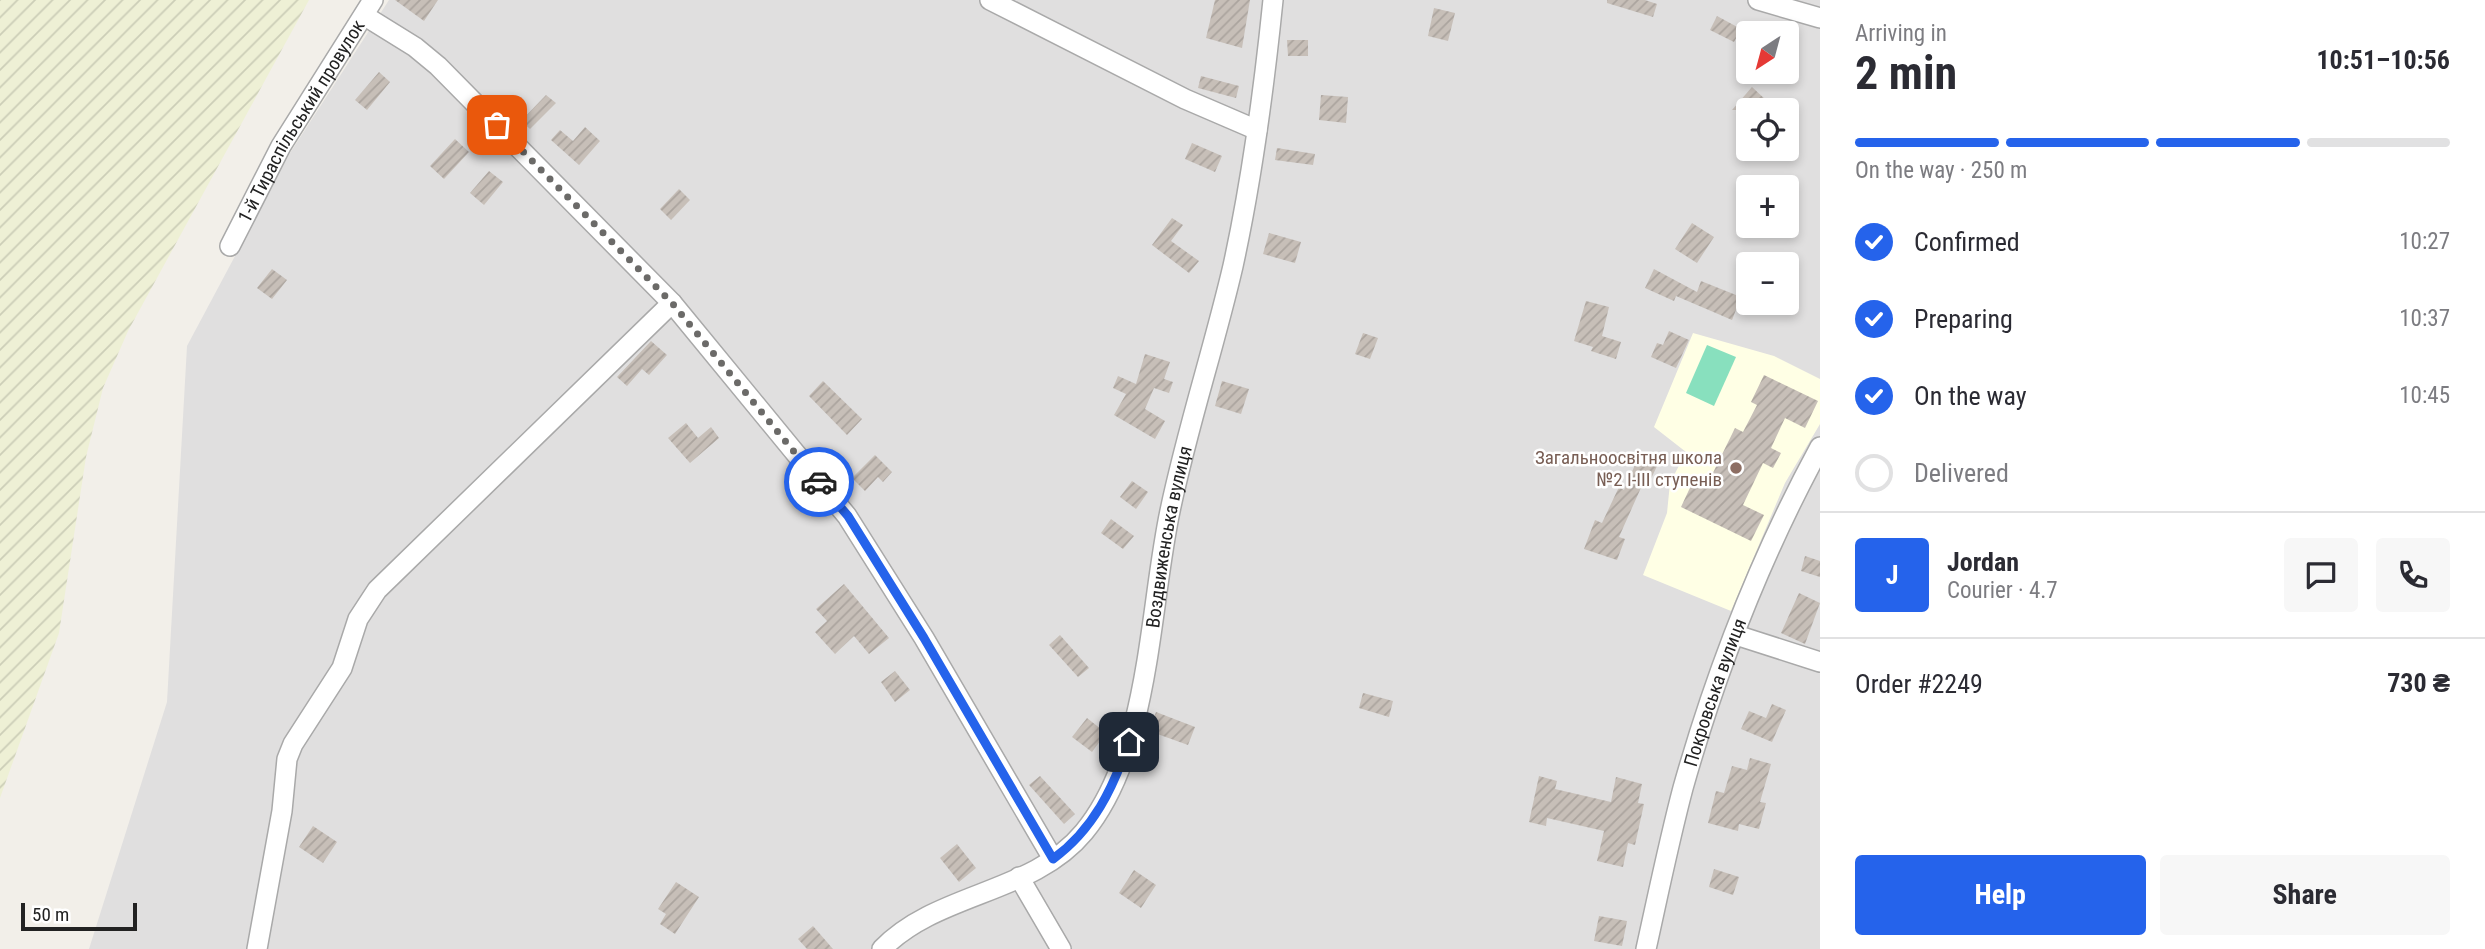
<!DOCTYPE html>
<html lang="en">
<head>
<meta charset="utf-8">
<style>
	:root { --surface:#fff; --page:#f7f7f7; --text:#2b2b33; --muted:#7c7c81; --line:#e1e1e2; --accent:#2563eb }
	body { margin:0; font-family:"Roboto Condensed",sans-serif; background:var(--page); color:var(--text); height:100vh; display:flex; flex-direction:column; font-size:26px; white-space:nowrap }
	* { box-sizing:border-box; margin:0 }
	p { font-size:23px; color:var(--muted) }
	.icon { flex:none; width:38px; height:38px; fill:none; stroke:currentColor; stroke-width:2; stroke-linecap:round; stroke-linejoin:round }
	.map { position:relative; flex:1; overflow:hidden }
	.side { display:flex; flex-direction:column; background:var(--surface); width:665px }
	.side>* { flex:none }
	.needle { width:46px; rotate:216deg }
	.controls { position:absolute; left:1736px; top:21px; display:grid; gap:14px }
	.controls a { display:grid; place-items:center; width:63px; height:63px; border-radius:7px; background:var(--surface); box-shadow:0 4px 10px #0003; font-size:35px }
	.scale { position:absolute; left:21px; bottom:18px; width:116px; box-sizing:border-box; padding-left:7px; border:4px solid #222; border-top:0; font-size:19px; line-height:24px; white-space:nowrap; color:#222; -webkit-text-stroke:5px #fff; paint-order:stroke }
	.pin { position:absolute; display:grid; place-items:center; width:60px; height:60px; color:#fff; margin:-30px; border-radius:14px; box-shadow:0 4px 10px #0006 }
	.courier { position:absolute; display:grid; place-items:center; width:70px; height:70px; margin:-35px; border:5px solid #2563eb; border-radius:50%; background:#fff; color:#222; box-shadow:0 2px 9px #0007 }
	.summary em { font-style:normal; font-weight:700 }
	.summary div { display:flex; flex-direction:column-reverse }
	.summary { display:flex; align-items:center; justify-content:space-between; height:119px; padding:0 35px }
	h1 { font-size:46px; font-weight:700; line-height:52px }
	.bar { display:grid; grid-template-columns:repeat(4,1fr); gap:10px 7px; align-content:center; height:84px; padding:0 35px }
	.bar i { height:9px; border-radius:5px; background:var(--line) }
	.bar .selected { background:var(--accent) }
	.bar p { grid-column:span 4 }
	.line { display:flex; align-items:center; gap:18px; padding:0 35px; border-top:2px solid var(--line) }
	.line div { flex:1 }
	.round { display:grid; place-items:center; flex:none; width:74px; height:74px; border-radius:7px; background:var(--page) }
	ol { padding:0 35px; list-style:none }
	li { display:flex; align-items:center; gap:21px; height:77px }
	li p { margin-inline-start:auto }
	li .icon { padding:7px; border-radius:50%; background:var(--accent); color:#fff; stroke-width:4 }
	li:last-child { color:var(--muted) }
	li i { width:38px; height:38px; border:4px solid var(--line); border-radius:50% }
	.action { display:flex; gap:14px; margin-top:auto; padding:14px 35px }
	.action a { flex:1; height:80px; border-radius:7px; background:var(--accent); color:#fff; font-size:28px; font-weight:700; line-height:80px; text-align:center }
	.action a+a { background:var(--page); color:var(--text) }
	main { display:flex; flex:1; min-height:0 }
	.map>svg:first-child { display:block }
	.residential { fill:#e0dfdf; fill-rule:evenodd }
	.education { fill:#ffffe5 }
	.farmland { fill:url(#farmland-furrows) }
	.pitch { fill:#88e0be }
	.building { fill:url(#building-hatch) }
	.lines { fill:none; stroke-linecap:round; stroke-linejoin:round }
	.minor-casing { stroke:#a9a9a9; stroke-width:22 }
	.minor { stroke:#fff; stroke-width:19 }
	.done { stroke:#6b6a68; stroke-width:7; stroke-dasharray:0 12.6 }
	.route { stroke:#2563eb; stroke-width:9 }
	.education-dot { fill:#8d6e63; stroke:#fff; stroke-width:2.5 }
	.labels { text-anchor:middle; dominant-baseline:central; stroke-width:5; stroke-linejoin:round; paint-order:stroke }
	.street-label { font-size:19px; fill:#222; stroke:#fff }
	.education-label { font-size:19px; fill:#785e54; stroke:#fff; text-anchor:end }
</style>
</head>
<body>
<main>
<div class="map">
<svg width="1820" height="949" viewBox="0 0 1820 949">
	<defs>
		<pattern id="farmland-furrows" width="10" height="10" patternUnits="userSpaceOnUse" patternTransform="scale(1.75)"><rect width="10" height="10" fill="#eef0d5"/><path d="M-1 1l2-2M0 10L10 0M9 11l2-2" fill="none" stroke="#ccceb7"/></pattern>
		<pattern id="building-hatch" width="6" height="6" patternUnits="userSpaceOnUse" patternTransform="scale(1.75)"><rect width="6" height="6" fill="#c7bfb8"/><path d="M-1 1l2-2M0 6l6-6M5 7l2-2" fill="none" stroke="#aba49e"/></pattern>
	</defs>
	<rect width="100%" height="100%" fill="#f2efe9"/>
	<path class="residential" d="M389 0H1820V949H89L167 702 187 346 290 153ZM1748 33H1787V72H1748ZM1748 110H1787V149H1748ZM1748 187H1787V226H1748ZM1748 264H1787V303H1748Z"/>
	<polygon class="education" points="1693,333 1774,356 1820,379 1820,424 1785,483 1731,611 1643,575 1667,513 1670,483 1686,452 1654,427"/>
	<polygon class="farmland" points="0,0 309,0 128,331 103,388 86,457 59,633 0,798"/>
	<polygon class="pitch" points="1707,345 1736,357 1714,406 1686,393"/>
	<g class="building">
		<polygon points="395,0 438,0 424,21"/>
		<polygon points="1215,0 1250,0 1242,48 1206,38"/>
		<polygon points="1607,0 1645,0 1657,4 1653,17 1607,3"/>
		<polygon points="1434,8 1455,13 1448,41 1428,36"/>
		<polygon points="1717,16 1741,29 1734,42 1710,30"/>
		<polygon points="1287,40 1308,40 1308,56 1288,56"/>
		<polygon points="379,72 390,82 367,110 355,100"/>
		<polygon points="1201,76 1239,86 1236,98 1198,88"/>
		<polygon points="1752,87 1767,101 1759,110 1748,110 1748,121 1737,110 1732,110"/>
		<polygon points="546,95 556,103 530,129 521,121"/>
		<polygon points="1321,95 1348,97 1346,123 1319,120"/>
		<polygon points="585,127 600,141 579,165 551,140 560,130 573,141"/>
		<polygon points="455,139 469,152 444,179 430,166"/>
		<polygon points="1192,143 1222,156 1215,172 1185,159"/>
		<polygon points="1277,148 1315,154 1313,165 1275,160"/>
		<polygon points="489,171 503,182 484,205 470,193"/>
		<polygon points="679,189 690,200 671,220 660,209"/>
		<polygon points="1172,218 1183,225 1171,241 1199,261 1189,273 1152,245"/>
		<polygon points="1692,223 1714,237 1697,263 1675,249"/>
		<polygon points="1269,233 1301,242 1295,263 1263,254"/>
		<polygon points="272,269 287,280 272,299 257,288"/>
		<polygon points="1654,269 1697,292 1701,281 1741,297 1732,320 1676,296 1674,301 1645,288"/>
		<polygon points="1586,301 1609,307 1602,336 1621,342 1616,359 1591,351 1593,347 1574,341"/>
		<polygon points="1669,331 1689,340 1676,368 1651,357 1657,343 1663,345"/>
		<polygon points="1363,333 1378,338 1370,359 1355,354"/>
		<polygon points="651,341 667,355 649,375 642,369 627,386 617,377"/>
		<polygon points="1145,354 1170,362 1164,379 1173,382 1169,393 1154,388 1145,409 1165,421 1155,439 1114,415 1126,394 1113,388 1118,376 1136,384"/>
		<polygon points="1764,375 1818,401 1805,428 1785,418 1771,448 1781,453 1773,468 1763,463 1743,505 1764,515 1751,541 1681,507 1695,477 1708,483 1735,428 1743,432 1757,405 1751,402"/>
		<polygon points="823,381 862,419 847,435 809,396"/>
		<polygon points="1222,381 1249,389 1241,414 1215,406"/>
		<polygon points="686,423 698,438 711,427 719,438 690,463 668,438"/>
		<polygon points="875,455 892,472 883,482 878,477 865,491 852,478"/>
		<polygon points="1639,456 1658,464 1649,483 1644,481 1619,537 1625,539 1617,560 1584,549 1595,520 1602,523 1619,487 1624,490"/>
		<polygon points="1132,481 1148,492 1136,509 1120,497"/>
		<polygon points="1111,519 1134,536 1123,549 1101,533"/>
		<polygon points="1805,556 1820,561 1820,577 1801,571"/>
		<polygon points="844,584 889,638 869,654 854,636 835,654 815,632 827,621 816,609"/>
		<polygon points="1799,593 1820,603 1805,644 1781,633"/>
		<polygon points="1060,635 1089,668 1078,677 1049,645"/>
		<polygon points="895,671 910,690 895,702 881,682"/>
		<polygon points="1363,693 1393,701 1389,717 1359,708"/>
		<polygon points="1772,704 1786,710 1772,742 1741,729 1749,711 1766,718"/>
		<polygon points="1156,712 1195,727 1188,745 1149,731"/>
		<polygon points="1087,718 1106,733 1092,752 1072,737"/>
		<polygon points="1750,758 1771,764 1760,802 1766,803 1759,829 1739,824 1738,831 1708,823 1716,791 1724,793 1732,766 1747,770"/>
		<polygon points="1040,776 1075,814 1064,824 1029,785"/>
		<polygon points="1539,776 1557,781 1555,789 1611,802 1616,777 1642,784 1638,803 1644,804 1635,845 1628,843 1623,867 1597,861 1604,831 1547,818 1546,826 1529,822"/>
		<polygon points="313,826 337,842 323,863 299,847"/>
		<polygon points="957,844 976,868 959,882 940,858"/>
		<polygon points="1714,869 1739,877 1733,895 1709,887"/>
		<polygon points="1134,870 1156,885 1141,908 1119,893"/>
		<polygon points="676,882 699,897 675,934 660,924 666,914 658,909"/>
		<polygon points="1599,916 1627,921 1622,946 1594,941"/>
		<polygon points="813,926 833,949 807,949 798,939"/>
	</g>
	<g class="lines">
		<defs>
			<g id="minor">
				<polyline points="990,0 1185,99 1257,130"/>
				<polyline points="1758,0 1820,18"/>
				<polyline points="365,16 415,47 438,66 672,303 847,516 924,638 1053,859"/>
				<path id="s1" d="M230 246 281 146 373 0"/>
				<polyline points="1736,635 1820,662"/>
				<polyline points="1019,877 1061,949"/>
				<polyline points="257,949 282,811 287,759 293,744 342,668 358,619 377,590 672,303"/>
				<path id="s2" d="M882 949C937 892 1033 894 1084 832 1150 752 1149 610 1170 511 1187 429 1214 348 1233 266 1252 179 1264 89 1273 0"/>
				<path id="s3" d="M1646 949C1658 895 1669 841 1683 788 1716 671 1762 554 1820 447"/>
			</g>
		</defs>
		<use href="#minor" class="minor-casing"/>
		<use href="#minor" class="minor"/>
	</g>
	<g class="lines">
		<polyline class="done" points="497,125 672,303 819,482"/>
		<path class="route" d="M819 482 848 516 924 638 1053 859C1094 829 1113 788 1129 742"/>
	</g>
	<circle class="education-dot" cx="1736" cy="468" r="7"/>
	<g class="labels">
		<g class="street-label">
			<text stroke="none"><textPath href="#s1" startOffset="144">1-й Тираспільський провулок</textPath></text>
			<text stroke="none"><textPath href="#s2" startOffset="546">Воздвиженська вулиця</textPath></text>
			<text stroke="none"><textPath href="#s3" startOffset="266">Покровська вулиця</textPath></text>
		</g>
		<g class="education-label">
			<text x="1722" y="457">Загальноосвітня школа<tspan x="1722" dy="22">№2 I-III ступенів</tspan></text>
		</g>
	</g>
</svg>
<div class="controls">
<a><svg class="needle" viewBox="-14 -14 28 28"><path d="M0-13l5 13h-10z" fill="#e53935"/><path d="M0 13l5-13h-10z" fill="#7c7c81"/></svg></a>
<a><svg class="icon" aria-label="locate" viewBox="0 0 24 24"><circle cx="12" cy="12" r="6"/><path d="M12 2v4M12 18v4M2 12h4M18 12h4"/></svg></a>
<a>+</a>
<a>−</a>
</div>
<div class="scale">50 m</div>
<div class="pin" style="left:497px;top:125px;background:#ea580c"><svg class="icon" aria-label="bag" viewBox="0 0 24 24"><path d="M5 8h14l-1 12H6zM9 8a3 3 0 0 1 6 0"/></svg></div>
<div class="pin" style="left:1129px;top:742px;background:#1f2937"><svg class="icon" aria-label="home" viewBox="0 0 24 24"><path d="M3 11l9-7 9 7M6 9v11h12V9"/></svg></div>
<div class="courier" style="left:819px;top:482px"><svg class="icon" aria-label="car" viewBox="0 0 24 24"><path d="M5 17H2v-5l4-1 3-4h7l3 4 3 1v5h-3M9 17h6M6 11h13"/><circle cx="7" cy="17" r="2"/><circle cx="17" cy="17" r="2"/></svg></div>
</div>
<section class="side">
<div class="summary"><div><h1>2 min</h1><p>Arriving in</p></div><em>10:51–10:56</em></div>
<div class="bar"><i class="selected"></i><i class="selected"></i><i class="selected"></i><i></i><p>On the way · 250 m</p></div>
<ol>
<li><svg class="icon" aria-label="check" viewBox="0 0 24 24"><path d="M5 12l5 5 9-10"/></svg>Confirmed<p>10:27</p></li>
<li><svg class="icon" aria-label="check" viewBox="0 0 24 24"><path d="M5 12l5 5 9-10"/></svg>Preparing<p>10:37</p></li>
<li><svg class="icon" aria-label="check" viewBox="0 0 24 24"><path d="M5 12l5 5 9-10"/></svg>On the way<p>10:45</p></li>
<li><i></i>Delivered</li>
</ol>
<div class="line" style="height:126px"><b class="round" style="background:var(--accent);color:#fff">J</b><div><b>Jordan</b><p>Courier · 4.7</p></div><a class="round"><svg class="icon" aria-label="chat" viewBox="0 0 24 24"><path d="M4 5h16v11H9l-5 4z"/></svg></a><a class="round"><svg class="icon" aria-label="phone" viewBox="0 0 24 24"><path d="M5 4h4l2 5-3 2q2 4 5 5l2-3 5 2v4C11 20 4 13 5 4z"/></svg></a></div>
<div class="line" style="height:91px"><div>Order #2249</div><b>730 ₴</b></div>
<div class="action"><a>Help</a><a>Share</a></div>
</section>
</main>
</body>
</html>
